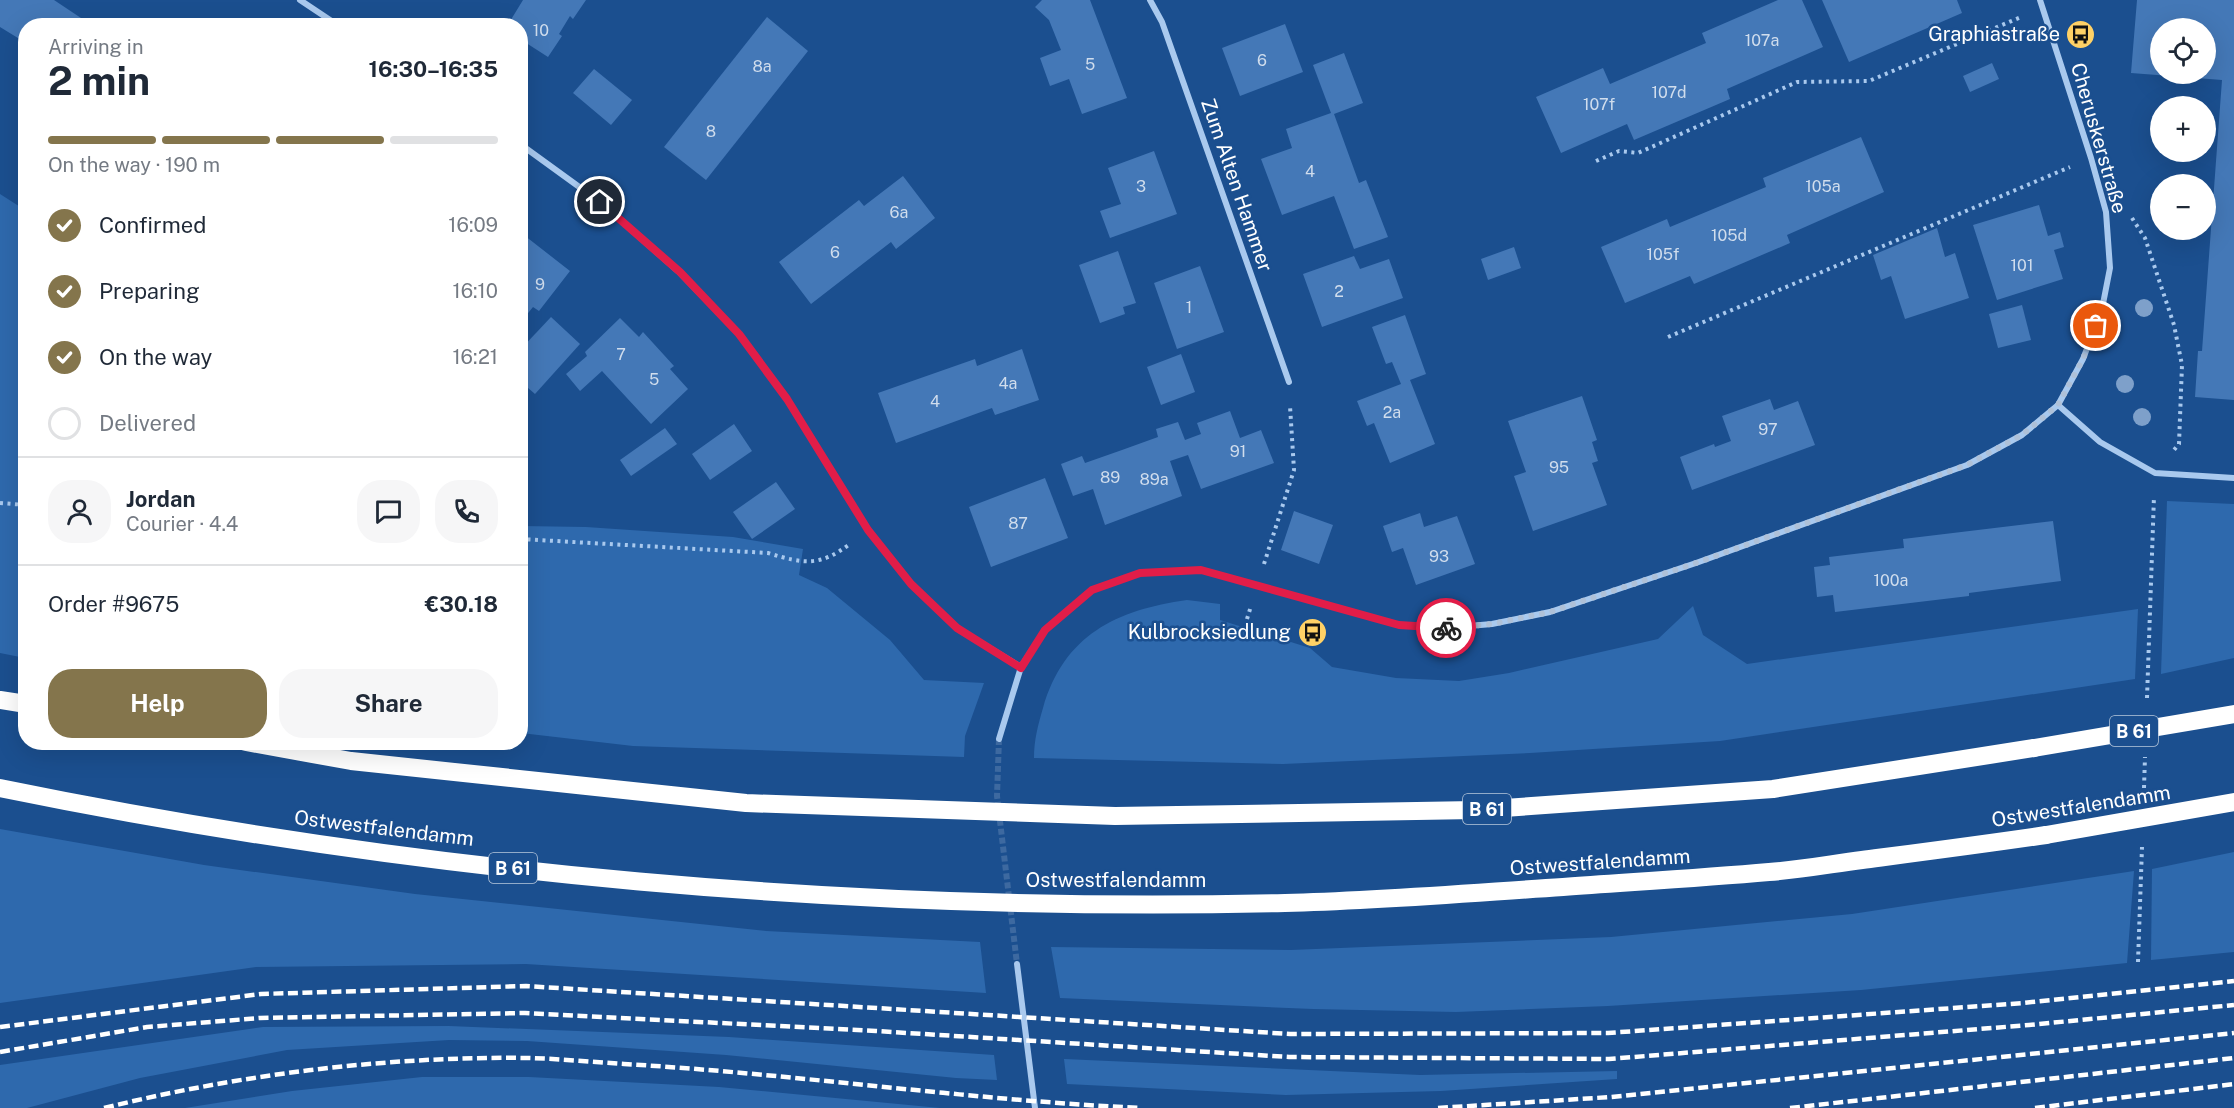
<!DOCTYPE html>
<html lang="en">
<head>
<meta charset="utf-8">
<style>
	:root { --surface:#fff; --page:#f6f6f7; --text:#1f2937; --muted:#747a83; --line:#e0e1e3; --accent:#84754c }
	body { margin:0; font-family:"Public Sans",sans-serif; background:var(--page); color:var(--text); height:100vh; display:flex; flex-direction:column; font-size:22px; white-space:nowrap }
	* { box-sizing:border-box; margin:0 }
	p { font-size:20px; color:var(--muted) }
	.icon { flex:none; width:33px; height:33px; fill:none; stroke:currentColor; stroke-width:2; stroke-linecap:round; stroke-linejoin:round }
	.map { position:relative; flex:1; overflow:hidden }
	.side { position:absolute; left:18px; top:18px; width:510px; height:732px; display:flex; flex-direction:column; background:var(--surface); border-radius:24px; box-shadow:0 6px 24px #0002 }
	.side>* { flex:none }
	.controls { position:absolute; left:2150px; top:18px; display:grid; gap:12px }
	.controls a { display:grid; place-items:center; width:66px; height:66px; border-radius:50%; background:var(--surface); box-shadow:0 6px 24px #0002; font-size:30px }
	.pin { position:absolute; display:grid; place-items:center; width:51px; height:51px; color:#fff; margin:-26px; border:3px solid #fff; border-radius:50%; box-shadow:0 2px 6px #0007 }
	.courier { position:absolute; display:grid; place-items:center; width:60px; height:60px; margin:-30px; border:4px solid #e11d48; border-radius:50%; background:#fff; color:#222; box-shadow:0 2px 8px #0007 }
	.summary em { font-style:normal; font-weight:700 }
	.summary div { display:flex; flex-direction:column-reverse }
	.summary { display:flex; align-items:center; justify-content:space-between; height:102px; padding:0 30px }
	h1 { font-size:39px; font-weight:700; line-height:45px }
	.bar { display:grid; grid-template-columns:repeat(4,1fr); gap:9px 6px; align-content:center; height:72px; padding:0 30px }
	.bar i { height:8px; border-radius:4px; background:var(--line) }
	.bar .active { background:var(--accent) }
	.bar p { grid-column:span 4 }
	.line { display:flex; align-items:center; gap:15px; padding:0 30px; border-top:2px solid var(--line) }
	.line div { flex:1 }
	.round { display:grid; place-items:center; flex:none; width:63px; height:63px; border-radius:24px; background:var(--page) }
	ol { padding:0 30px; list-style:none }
	li { display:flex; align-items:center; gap:18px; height:66px }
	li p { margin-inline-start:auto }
	li .icon { padding:6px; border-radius:50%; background:var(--accent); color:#fff; stroke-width:4 }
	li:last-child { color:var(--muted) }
	li i { width:33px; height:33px; border:3px solid var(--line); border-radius:50% }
	.cta { display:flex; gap:12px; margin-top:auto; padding:12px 30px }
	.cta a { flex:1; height:69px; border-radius:24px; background:var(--accent); color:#fff; font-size:24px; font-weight:700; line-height:69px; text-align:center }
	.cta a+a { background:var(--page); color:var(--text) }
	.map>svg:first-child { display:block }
	.green { fill:#2e69ad }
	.building { fill:#4478b7; fill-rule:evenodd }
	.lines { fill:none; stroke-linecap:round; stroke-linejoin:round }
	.street-tunnel { stroke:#3d69a0; stroke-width:6; stroke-dasharray:6 3; stroke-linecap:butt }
	.path { stroke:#a9c9ee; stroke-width:4; stroke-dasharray:3 4.5; stroke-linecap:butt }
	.street { stroke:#a9c9ee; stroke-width:6 }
	.highway { stroke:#fff; stroke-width:18 }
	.rail { stroke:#fff; stroke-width:4.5; stroke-dasharray:10 4.5; stroke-linecap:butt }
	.highway-bridge { stroke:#fff; stroke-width:18 }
	.tree { fill:#7ea0ca }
	.done { stroke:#afc1d8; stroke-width:6; stroke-dasharray:0 10.8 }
	.route { stroke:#e11d48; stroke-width:8 }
	.labels { text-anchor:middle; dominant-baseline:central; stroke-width:5; stroke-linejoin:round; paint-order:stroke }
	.number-label { font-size:16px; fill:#d0dded }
	.shield { fill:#1b4f8f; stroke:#bbcadd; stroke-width:1.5 }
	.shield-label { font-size:18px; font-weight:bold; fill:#fff }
	.poi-label { font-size:20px; fill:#fff; stroke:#1b4f8f; text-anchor:end }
	.street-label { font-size:20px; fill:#fff; stroke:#1b4f8f }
</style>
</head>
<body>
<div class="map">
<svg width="2234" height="1108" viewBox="0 0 2234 1108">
	<rect width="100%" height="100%" fill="#1b4f8f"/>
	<g class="green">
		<polygon points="0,194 25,210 25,658 0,653"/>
		<polygon points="2167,501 2234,504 2234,658 2161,674"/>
		<polygon points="521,526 586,527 733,537 803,549 799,575 827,588 890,640 924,680 984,683 965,736 964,757 633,746 521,733"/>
		<path d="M1187 600 1220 604V620L1310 648 1332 667 1396 678 1459 681 1509 673 1658 639 1693 606 1703 635 1747 664 2138 609 2135 679 1720 741 1530 753 1283 764 1034 758C1034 740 1038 725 1043 708 1064 635 1116 610 1187 600Z"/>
		<polygon points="0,829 204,865 415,894 766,931 980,942 986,993 526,964 256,967 0,1003"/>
		<polygon points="2234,852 2234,952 2151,960 2152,869"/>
		<polygon points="2134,871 2127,963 1861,990 1608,1006 1456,1012 1313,1009 1060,998 1051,947 1291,950 1611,937 1852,914"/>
		<polygon points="449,1026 729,1037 994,1055 997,1080 956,1078 726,1055 527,1041 449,1040 287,1050 140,1078 27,1108 0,1108 0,1065 263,1027"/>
		<polygon points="1064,1059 1420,1075 1617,1071 1617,1079 1441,1091 1286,1095 1067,1084"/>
		<polygon points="422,1077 529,1077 719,1087 940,1108 185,1108 292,1091"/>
	</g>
	<g class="building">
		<polygon points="0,0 54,0 93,26 26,26 26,43 0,27"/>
		<polygon points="523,0 586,0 573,19 570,16 559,34 562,36 548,57 520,39 520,26 507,26"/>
		<polygon points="1042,0 1090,0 1127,98 1082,114 1069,79 1050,86 1040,58 1061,50 1049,20 1035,7"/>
		<polygon points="1778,0 1802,0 1823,47 1727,89 1730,99 1634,140 1627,124 1561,153 1536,97 1603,68 1610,84 1706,43 1702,33"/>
		<polygon points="1822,0 1957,0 1962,13 1849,62"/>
		<path d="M2137 0H2234V400L2195 397 2198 351H2202L2222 80 2131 73ZM2160 28H2205V74H2160Z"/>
		<polygon points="767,17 808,51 706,180 664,147"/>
		<polygon points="1285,24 1303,72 1240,96 1222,48"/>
		<polygon points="1344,53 1363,103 1334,114 1359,183 1366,180 1388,237 1354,249 1334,196 1282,215 1261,159 1292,148 1286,129 1331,113 1313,65"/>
		<polygon points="1992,63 1999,79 1970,92 1963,76"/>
		<polygon points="594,69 632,100 611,125 573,93"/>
		<polygon points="1861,137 1884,192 1787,235 1790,243 1694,284 1690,276 1625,303 1601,247 1667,219 1670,227 1766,187 1763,178"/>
		<polygon points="1154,151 1177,214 1110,238 1100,211 1121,204 1108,168"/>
		<polygon points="903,176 935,218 896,249 891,242 811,304 779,262 859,200 864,206"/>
		<polygon points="2039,205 2048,236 2060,232 2064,247 2054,250 2063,279 1997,300 1973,225"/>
		<polygon points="1937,228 1945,257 1955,253 1969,298 1905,319 1891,276 1881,280 1873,255"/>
		<polygon points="520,232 570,271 539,311 533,307 520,323"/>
		<polygon points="1514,247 1521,268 1488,280 1481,259"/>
		<polygon points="1118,251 1136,303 1123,307 1125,314 1100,323 1079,265"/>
		<polygon points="1354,256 1360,269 1389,259 1403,298 1322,327 1303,274"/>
		<polygon points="1200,266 1224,332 1177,349 1154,283"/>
		<polygon points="2022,305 2031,340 1998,348 1989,314"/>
		<polygon points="1405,315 1426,374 1410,380 1435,444 1390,463 1374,423 1367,426 1357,401 1401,384 1392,362 1386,364 1372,327"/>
		<polygon points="551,317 580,344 535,394 520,381 520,350"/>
		<polygon points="620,318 639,337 643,332 674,366 670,369 688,389 651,424 602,371 580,391 566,374 587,356 585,352"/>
		<polygon points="1022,349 1039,400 995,415 992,408 896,443 878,393 975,359 977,366"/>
		<polygon points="1181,354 1195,392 1161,405 1147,367"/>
		<polygon points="1582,396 1597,440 1592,442 1598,461 1592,463 1607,505 1533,531 1514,476 1526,472 1508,421"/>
		<polygon points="1770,399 1774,410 1798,401 1815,445 1692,490 1680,457 1714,444 1715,447 1731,441 1722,416"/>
		<polygon points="1230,411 1240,438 1261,430 1274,463 1201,489 1188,455 1170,461 1182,496 1105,525 1093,489 1073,496 1061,464 1082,456 1085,463 1122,450 1158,437 1156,429 1178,422 1185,440 1201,434 1197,423"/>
		<polygon points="734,424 752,451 710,480 692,454"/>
		<polygon points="665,428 677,444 631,476 620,460"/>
		<polygon points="1045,478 1068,538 991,567 969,507"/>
		<polygon points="776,482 795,509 752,539 733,512"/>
		<polygon points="1294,511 1333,525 1319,564 1281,550"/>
		<polygon points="1420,513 1424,527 1457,516 1475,564 1416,585 1403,548 1392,552 1383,526"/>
		<polygon points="2053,521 2061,581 1969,593 1969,596 1835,612 1833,595 1817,597 1814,567 1830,565 1829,557 1904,548 1903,539"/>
	</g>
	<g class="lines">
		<polyline class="street-tunnel" points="999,739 997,796 1017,964"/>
		<g class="path">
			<polyline points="1596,161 1619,151 1638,153 1797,82 1869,81 2021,17"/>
			<polyline points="2132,218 2145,238 2174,325 2182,365 2179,444 2174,450"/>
			<polyline points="1668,337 2070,167"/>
			<polyline points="0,503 26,505"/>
			<path d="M520 539 768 553C804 564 820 567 851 543"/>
			<polyline points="1264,564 1294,470 1290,406"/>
			<polyline points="1247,619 1251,606"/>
			<polyline points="2147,698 2154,496"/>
			<polyline points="2144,788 2145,757"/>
			<polyline points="2138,962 2142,847"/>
		</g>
		<g class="street">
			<polyline points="300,0 339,26"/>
			<polyline points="1150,0 1162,22 1289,382"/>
			<polyline points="520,144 600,202 679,272 739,334 787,399 868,530 911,584 957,628 1021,667"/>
			<polyline points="2058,405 2100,442 2155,473 2234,478"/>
			<polyline points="999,739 1021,667 1045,630 1092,590 1140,573 1201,570 1399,625 1446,628 1492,624 1550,612 1696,563 1967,465 2022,435 2058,405 2070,383 2083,359 2102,309 2110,268 2106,212 2091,158 2040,0"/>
			<polyline points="1017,964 1035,1108"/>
		</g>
		<g class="highway">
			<polyline points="0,700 26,704"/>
			<polyline points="246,742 351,761 746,803 1115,816 1475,810 1773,789 2034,748"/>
			<path d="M0 788C420 874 856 913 1285 903 1377 901 1471 893 1563 887 1632 882 1701 878 1769 872 1800 870 1831 864 1862 860 1923 852 1985 844 2046 835"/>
		</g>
		<g class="rail">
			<polyline points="0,1027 261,994 526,986 1290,1034 1608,1033 2023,1003 2234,981"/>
			<polyline points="0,1052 147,1027 260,1018 525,1013 876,1031 1289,1057 1609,1059 2029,1025 2234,1005"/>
			<path d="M104 1108C242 1074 388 1056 530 1058 561 1059 593 1062 624 1064 797 1074 968 1100 1141 1108"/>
			<polyline points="1438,1108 1611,1097 2234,1033"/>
			<polyline points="1790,1108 2234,1058"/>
			<polyline points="2035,1108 2234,1084"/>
		</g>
		<g class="highway-bridge">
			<polyline points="2034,748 2234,714"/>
			<polyline points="2046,835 2234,802"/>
		</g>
	</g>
	<g class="tree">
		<circle cx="2144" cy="308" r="9"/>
		<circle cx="2125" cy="384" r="9"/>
		<circle cx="2142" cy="417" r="9"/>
	</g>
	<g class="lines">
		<polyline class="done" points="1446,628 1492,624 1550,612 1696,563 1967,465 2022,435 2058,405 2083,359 2096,326"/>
		<polyline class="route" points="600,202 680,272 739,334 787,399 868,530 911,584 957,628 1021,668 1045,630 1092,590 1140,573 1201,570 1399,625 1446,628"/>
	</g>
	<defs>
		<symbol id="bus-disc" viewBox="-11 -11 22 22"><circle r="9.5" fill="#ffd166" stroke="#1b4f8f"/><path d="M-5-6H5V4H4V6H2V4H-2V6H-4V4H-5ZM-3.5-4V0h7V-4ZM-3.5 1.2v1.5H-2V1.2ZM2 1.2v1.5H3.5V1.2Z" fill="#111"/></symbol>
	</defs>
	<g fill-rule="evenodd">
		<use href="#bus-disc" x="2064" y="18" width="33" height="33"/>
		<use href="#bus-disc" x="1296" y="616" width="33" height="33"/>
	</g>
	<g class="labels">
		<g class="number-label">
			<text x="541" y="30">10</text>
			<text x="1762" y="40">107a</text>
			<text x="1262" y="60">6</text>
			<text x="1090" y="64">5</text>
			<text x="762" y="66">8a</text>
			<text x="1669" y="92">107d</text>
			<text x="1599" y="104">107f</text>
			<text x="711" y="131">8</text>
			<text x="1310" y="171">4</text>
			<text x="1141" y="186">3</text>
			<text x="1823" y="186">105a</text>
			<text x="899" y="212">6a</text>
			<text x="1729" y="235">105d</text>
			<text x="835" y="252">6</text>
			<text x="1663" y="254">105f</text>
			<text x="2022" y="265">101</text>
			<text x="540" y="284">9</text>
			<text x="1339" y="291">2</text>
			<text x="1189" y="307">1</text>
			<text x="621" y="354">7</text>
			<text x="654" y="379">5</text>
			<text x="1008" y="383">4a</text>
			<text x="935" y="401">4</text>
			<text x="1392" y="412">2a</text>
			<text x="1768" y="429">97</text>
			<text x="1238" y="451">91</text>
			<text x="1559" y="467">95</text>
			<text x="1110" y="477">89</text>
			<text x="1154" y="479">89a</text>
			<text x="1018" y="523">87</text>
			<text x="1439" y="556">93</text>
			<text x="1891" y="580">100a</text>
		</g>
		<g class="shield">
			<rect x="2110" y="716" width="48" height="30" rx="4.5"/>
			<rect x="1463" y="794" width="48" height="30" rx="4.5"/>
			<rect x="489" y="853" width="48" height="30" rx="4.5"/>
		</g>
		<g class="shield-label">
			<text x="2134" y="731">B 61</text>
			<text x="1487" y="809">B 61</text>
			<text x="513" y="868">B 61</text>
		</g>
		<g class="poi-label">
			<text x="2060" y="34">Graphiastraße</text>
			<text x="1291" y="632">Kulbrocksiedlung</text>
		</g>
		<g class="street-label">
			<text transform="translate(2099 138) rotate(74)">Cheruskerstraße</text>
			<text transform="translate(1237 185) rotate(71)">Zum Alten Hammer</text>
			<text transform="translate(2081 806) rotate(-9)">Ostwestfalendamm</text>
			<text transform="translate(384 828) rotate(7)">Ostwestfalendamm</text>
			<text transform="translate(1600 862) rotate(-4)">Ostwestfalendamm</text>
			<text x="1116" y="880">Ostwestfalendamm</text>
		</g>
	</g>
</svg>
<div class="controls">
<a><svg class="icon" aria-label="locate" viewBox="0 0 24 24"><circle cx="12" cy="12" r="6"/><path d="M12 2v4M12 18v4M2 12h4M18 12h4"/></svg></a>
<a>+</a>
<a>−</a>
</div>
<div class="pin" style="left:2096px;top:326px;background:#ea580c"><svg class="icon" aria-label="bag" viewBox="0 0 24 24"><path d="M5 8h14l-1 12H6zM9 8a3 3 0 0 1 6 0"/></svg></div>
<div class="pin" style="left:600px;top:202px;background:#1f2937"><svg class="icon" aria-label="home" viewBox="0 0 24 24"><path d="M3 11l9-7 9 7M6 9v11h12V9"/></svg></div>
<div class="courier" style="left:1446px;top:628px"><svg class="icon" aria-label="bike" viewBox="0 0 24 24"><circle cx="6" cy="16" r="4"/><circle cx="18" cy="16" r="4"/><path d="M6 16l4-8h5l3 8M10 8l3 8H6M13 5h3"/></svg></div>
<section class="side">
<div class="summary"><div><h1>2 min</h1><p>Arriving in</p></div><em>16:30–16:35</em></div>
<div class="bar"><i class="active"></i><i class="active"></i><i class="active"></i><i></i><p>On the way · 190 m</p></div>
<ol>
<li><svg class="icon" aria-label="check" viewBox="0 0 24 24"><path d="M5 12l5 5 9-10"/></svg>Confirmed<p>16:09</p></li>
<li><svg class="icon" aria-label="check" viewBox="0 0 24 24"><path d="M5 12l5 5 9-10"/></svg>Preparing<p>16:10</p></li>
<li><svg class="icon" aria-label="check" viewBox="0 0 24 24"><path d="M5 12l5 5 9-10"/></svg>On the way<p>16:21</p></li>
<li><i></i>Delivered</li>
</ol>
<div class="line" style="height:108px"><a class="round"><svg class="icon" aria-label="person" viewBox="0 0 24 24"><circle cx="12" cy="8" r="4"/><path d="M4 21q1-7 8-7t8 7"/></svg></a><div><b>Jordan</b><p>Courier · 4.4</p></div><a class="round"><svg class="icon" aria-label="chat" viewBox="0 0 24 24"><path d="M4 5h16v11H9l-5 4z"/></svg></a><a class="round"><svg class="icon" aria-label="phone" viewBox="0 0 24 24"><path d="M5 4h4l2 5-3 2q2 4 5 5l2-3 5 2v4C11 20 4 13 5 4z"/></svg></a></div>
<div class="line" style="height:78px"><div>Order #9675</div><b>€30.18</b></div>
<div class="cta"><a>Help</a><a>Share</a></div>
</section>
</div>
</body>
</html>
